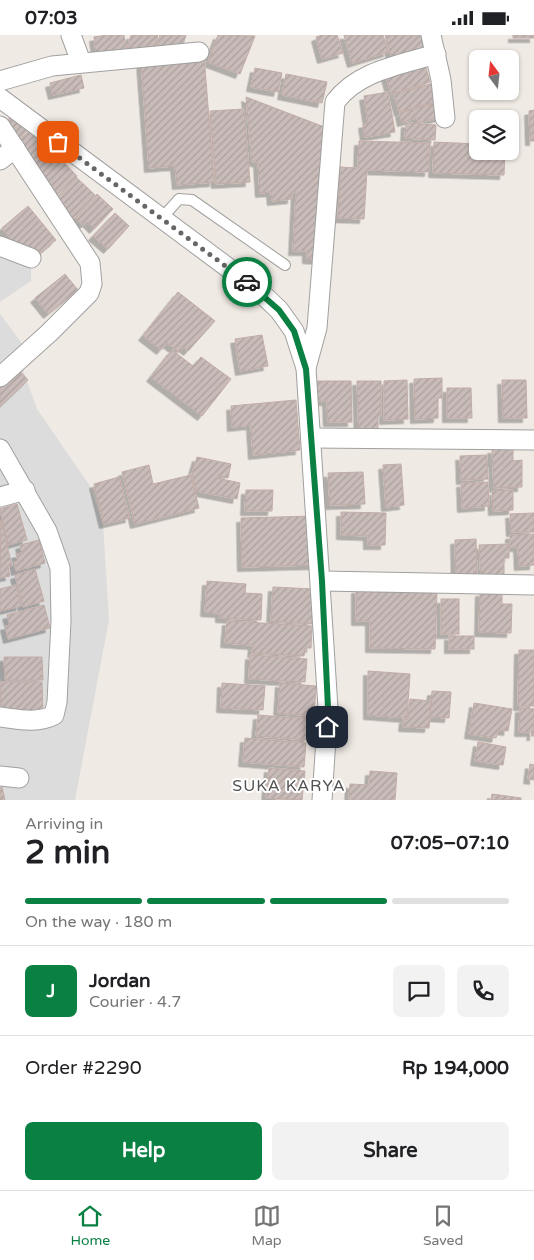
<!DOCTYPE html>
<html lang="en">
<head>
<meta charset="utf-8">
<style>
	:root { --surface:#fff; --page:#f2f2f2; --text:#202124; --muted:#757577; --line:#e0e0e0; --accent:#0b8043 }
	body { margin:0; font-family:"Varela Round",sans-serif; background:var(--page); color:var(--text); height:100vh; display:flex; flex-direction:column; font-size:19px; white-space:nowrap }
	* { box-sizing:border-box; margin:0 }
	p { font-size:16px; color:var(--muted) }
	.icon { flex:none; width:28px; height:28px; fill:none; stroke:currentColor; stroke-width:2; stroke-linecap:round; stroke-linejoin:round }
	.map { position:relative; height:765px; overflow:hidden }
	.sheet { display:flex; flex-direction:column; background:var(--surface); flex:1 }
	.sheet>* { flex:none }
	.needle { width:32px; rotate:345deg }
	.controls { position:absolute; left:469px; top:15px; display:grid; gap:10px }
	.controls a { display:grid; place-items:center; width:50px; height:50px; border-radius:8px; background:var(--surface); box-shadow:0 1px 4px #0004; font-size:25px }
	.pin { position:absolute; display:grid; place-items:center; width:42px; height:42px; color:#fff; margin:-21px; border-radius:10px; box-shadow:0 2px 8px #0006 }
	.courier { position:absolute; display:grid; place-items:center; width:50px; height:50px; margin:-25px; border:4px solid #0b8043; border-radius:50%; background:#fff; color:#222; box-shadow:0 1px 6px #0007 }
	.summary em { font-style:normal; font-weight:800 }
	.summary div { display:flex; flex-direction:column-reverse }
	.summary { display:flex; align-items:center; justify-content:space-between; height:85px; padding:0 25px }
	h1 { font-size:32px; font-weight:800; line-height:38px }
	.bar { display:grid; grid-template-columns:repeat(4,1fr); gap:8px 5px; align-content:center; height:60px; padding:0 25px }
	.bar i { height:6px; border-radius:4px; background:var(--line) }
	.bar .on { background:var(--accent) }
	.bar p { grid-column:span 4 }
	.line { display:flex; align-items:center; gap:12px; padding:0 25px; border-top:1px solid var(--line) }
	.line div { flex:1 }
	.round { display:grid; place-items:center; flex:none; width:52px; height:52px; border-radius:8px; background:var(--page) }
	.button { display:flex; gap:10px; margin-top:auto; padding:10px 25px }
	.button a { flex:1; height:58px; border-radius:8px; background:var(--accent); color:#fff; font-size:20px; font-weight:800; line-height:58px; text-align:center }
	.button a+a { background:var(--page); color:var(--text) }
	.status { display:flex; justify-content:space-between; align-items:center; height:35px; padding:0 25px; background:var(--surface); direction:ltr }
	.status svg { height:14px; fill:currentColor }
	.dock { display:flex; justify-content:space-around; align-items:center; height:70px; border-top:1px solid var(--line); background:var(--surface); font-size:14px; color:var(--muted) }
	.dock a { display:grid; justify-items:center; gap:2px }
	.dock .on { color:var(--accent) }
	.map>svg:first-child { display:block }
	.residential { fill:#dddcdc }
	.building { fill:url(#building-hatch); stroke:#c2aca6; filter:url(#shadow) }
	.lines { fill:none; stroke-linecap:round; stroke-linejoin:round }
	.lane-casing { stroke:#a0a0a0; stroke-width:12 }
	.street-casing { stroke:#a0a0a0; stroke-width:21 }
	.lane { stroke:#fff; stroke-width:10 }
	.street { stroke:#fff; stroke-width:19 }
	.done { stroke:#686664; stroke-width:5; stroke-dasharray:0 9 }
	.route { stroke:#0b8043; stroke-width:6 }
	.labels { text-anchor:middle; dominant-baseline:central; stroke-width:4; stroke-linejoin:round; paint-order:stroke }
	.quarter-label { font-size:16px; letter-spacing:1px; fill:#525252; stroke:#fff }
</style>
</head>
<body>
<div class="status"><b>07:03</b><svg viewBox="0 0 49 12"><path d="M0 12V9h3v3zM5 12V6h3v6zM10 12V3h3v9zM15 12V0h3v12zM26 1h20v11H26zM47 4h2v5h-2z"/></svg></div>
<div class="map">
<svg width="534" height="765" viewBox="0 0 534 765">
	<defs>
		<pattern id="building-hatch" width="6" height="6" patternUnits="userSpaceOnUse" patternTransform="scale(1.25)"><rect width="6" height="6" fill="#c8bbb8"/><path d="M-1 1l2-2M0 6l6-6M5 7l2-2" fill="none" stroke="#aba09e"/></pattern>
		<filter id="shadow"><feDropShadow dx="-4.5" dy="4.5" stdDeviation="0" flood-color="#0004"/></filter>
	</defs>
	<rect width="100%" height="100%" fill="#f0eae4"/>
	<g class="residential">
		<polygon points="0,211 31,223 31,246 0,267"/>
		<polygon points="0,279 23,310 24,338 37,374 90,451 103,490 109,585 75,765 0,765"/>
	</g>
	<g class="building">
		<polygon points="108,0 124,0 127,19 97,24 94,2"/>
		<polygon points="131,0 158,0 153,20 127,14"/>
		<polygon points="160,0 186,0 182,13 156,13"/>
		<polygon points="218,0 255,1 240,39 208,27"/>
		<polygon points="322,0 337,0 343,18 322,24 316,2"/>
		<polygon points="344,0 383,0 388,17 352,28"/>
		<polygon points="385,0 423,0 427,16 393,27"/>
		<rect x="513" y="0" width="21" height="3"/>
		<polygon points="204,20 214,147 177,150 175,131 149,133 141,25"/>
		<polygon points="424,26 430,47 391,59 385,37"/>
		<polygon points="255,33 282,38 278,57 251,52"/>
		<polygon points="286,39 327,47 322,68 282,60"/>
		<polygon points="81,40 84,53 53,60 50,48"/>
		<polygon points="437,47 442,65 399,77 394,59"/>
		<polygon points="388,57 395,97 365,102 363,89 368,88 364,61"/>
		<polygon points="246,62 327,93 321,225 307,224 307,216 293,216 296,157 292,157 292,164 272,166 271,157 260,158 258,127 252,127"/>
		<polygon points="439,67 444,81 418,88 417,83 402,87 400,78"/>
		<polygon points="244,74 250,147 216,149 210,76"/>
		<polygon points="534,75 534,106 530,106 529,76"/>
		<polygon points="13,80 28,95 17,105 2,90"/>
		<polygon points="406,88 436,90 435,105 405,103"/>
		<polygon points="30,95 51,117 37,131 15,109"/>
		<polygon points="359,106 430,108 429,137 367,135 364,184 338,183 340,132 358,133"/>
		<polygon points="434,107 478,109 478,116 505,116 504,140 433,138"/>
		<polygon points="54,117 77,141 58,159 35,134"/>
		<polygon points="76,142 95,160 73,183 54,166"/>
		<polygon points="97,159 113,174 94,194 87,187 83,190 75,183"/>
		<polygon points="28,171 56,205 37,221 30,212 23,218 2,193"/>
		<polygon points="115,178 129,191 108,214 93,201"/>
		<polygon points="65,239 78,255 48,279 35,263"/>
		<polygon points="178,257 215,286 188,316 183,312 179,317 167,308 161,315 143,301"/>
		<polygon points="262,300 268,331 240,336 235,304"/>
		<polygon points="172,315 193,331 201,322 231,344 202,381 151,342"/>
		<polygon points="17,333 28,345 0,372 0,349"/>
		<polygon points="442,343 442,363 438,363 438,383 415,384 414,344"/>
		<polygon points="407,345 408,384 384,385 384,346"/>
		<polygon points="502,345 526,345 527,383 503,383"/>
		<polygon points="312,346 351,346 352,387 328,387 327,366 313,366"/>
		<polygon points="357,346 381,346 381,381 378,381 378,402 359,402"/>
		<polygon points="447,353 471,353 472,383 447,383"/>
		<polygon points="296,365 300,415 253,420 251,390 232,392 231,371"/>
		<polygon points="492,414 513,414 513,426 522,425 522,452 494,453"/>
		<polygon points="487,420 488,444 461,445 460,421"/>
		<polygon points="197,422 231,429 228,443 218,441 217,443 240,448 237,464 196,456 192,439"/>
		<polygon points="401,429 404,470 386,472 383,430"/>
		<polygon points="149,430 153,449 191,440 199,473 135,489 122,437"/>
		<polygon points="363,437 365,469 330,470 328,438"/>
		<polygon points="119,442 130,483 104,489 94,449"/>
		<polygon points="488,447 489,471 462,473 461,448"/>
		<polygon points="246,455 273,455 272,476 245,476"/>
		<polygon points="513,455 513,475 493,476 492,456"/>
		<polygon points="17,469 27,505 8,510 0,474"/>
		<polygon points="341,477 386,478 385,510 368,510 368,501 341,500"/>
		<polygon points="534,478 534,497 511,497 510,479"/>
		<polygon points="314,481 315,530 242,532 241,483"/>
		<polygon points="1,485 12,531 8,532 10,541 0,543"/>
		<polygon points="534,499 534,530 519,531 518,512 510,512 510,500"/>
		<polygon points="476,504 477,544 456,545 455,505"/>
		<polygon points="39,505 45,528 16,536 14,527 18,526 16,519 22,518 20,510"/>
		<polygon points="509,509 509,523 504,523 504,544 481,544 479,510"/>
		<polygon points="35,534 44,566 23,572 15,540"/>
		<polygon points="207,546 246,549 245,558 262,559 261,585 220,583 220,578 205,577"/>
		<polygon points="16,550 21,571 0,576 0,554"/>
		<polygon points="273,552 314,554 312,589 271,586"/>
		<polygon points="356,554 437,555 435,614 370,613 370,586 356,586"/>
		<polygon points="480,557 502,558 502,569 512,569 511,598 479,597"/>
		<rect x="441" y="564" width="18" height="35"/>
		<polygon points="44,570 50,593 8,604 5,591 10,590 7,580"/>
		<polygon points="227,586 312,591 311,613 305,613 304,621 252,618 253,610 225,608"/>
		<rect x="449" y="601" width="25" height="13"/>
		<polygon points="519,615 534,615 534,671 518,671"/>
		<polygon points="250,620 307,624 305,647 249,644"/>
		<polygon points="4,622 42,622 43,645 5,645"/>
		<polygon points="368,636 410,639 407,683 368,680"/>
		<polygon points="0,647 42,647 43,678 1,678"/>
		<polygon points="222,648 265,651 263,675 221,673"/>
		<polygon points="280,648 316,651 314,681 278,678"/>
		<polygon points="432,656 451,657 449,683 430,682"/>
		<polygon points="410,664 431,666 429,693 403,692 404,684 408,684"/>
		<polygon points="474,668 512,674 508,696 498,695 496,703 469,699"/>
		<polygon points="520,673 534,674 534,701 531,701 532,697 519,697"/>
		<polygon points="258,680 310,684 308,705 256,701"/>
		<polygon points="245,703 306,708 304,732 243,727"/>
		<polygon points="478,707 506,712 503,730 475,726"/>
		<polygon points="530,729 534,730 534,745 528,744"/>
		<polygon points="269,733 305,736 302,765 266,763"/>
		<polygon points="370,736 397,738 395,765 349,765 350,749 369,750"/>
		<polygon points="2,752 5,765 0,765 0,753"/>
		<polygon points="492,759 521,763 521,765 491,765"/>
	</g>
	<g class="lines">
		<defs>
			<polyline id="lane" points="161,184 179,164 192,165 285,230"/>
			<g id="street">
				<polyline points="71,0 81,27"/>
				<polyline points="431,0 441,45 445,83"/>
				<polyline points="0,46 52,31 199,17"/>
				<polyline points="0,63 258,255 279,275 294,296 306,333 328,673 322,765"/>
				<polyline points="0,91 90,228 92,249 89,258 49,298 0,342"/>
				<polyline points="0,125 15,113"/>
				<polyline points="0,211 31,223"/>
				<path d="M306 333 317 293 335 67C358 36 400 30 436 19"/>
				<polyline points="312,403 534,405"/>
				<path d="M0 414 47 496 60 533 61 586 57 667 54 680C37 689 17 684 0 682"/>
				<polyline points="0,462 25,455"/>
				<polyline points="322,546 534,550"/>
				<polyline points="0,741 19,743"/>
			</g>
		</defs>
		<use href="#lane" class="lane-casing"/>
		<use href="#street" class="street-casing"/>
		<use href="#lane" class="lane"/>
		<use href="#street" class="street"/>
	</g>
	<g class="lines">
		<polyline class="done" points="58,107 247,247"/>
		<polyline class="route" points="247,247 279,275 294,296 306,334 322,546 328,673 327,692"/>
	</g>
	<g class="labels">
		<g class="quarter-label">
			<text x="289" y="751">SUKA KARYA</text>
		</g>
	</g>
</svg>
<div class="controls">
<a><svg class="needle" viewBox="-14 -14 28 28"><path d="M0-13l5 13h-10z" fill="#e53935"/><path d="M0 13l5-13h-10z" fill="#757577"/></svg></a>
<a><svg class="icon" aria-label="layers" viewBox="0 0 24 24"><path d="M12 4l9 5-9 5-9-5zM3 14l9 5 9-5"/></svg></a>
</div>
<div class="pin" style="left:58px;top:107px;background:#ea580c"><svg class="icon" aria-label="bag" viewBox="0 0 24 24"><path d="M5 8h14l-1 12H6zM9 8a3 3 0 0 1 6 0"/></svg></div>
<div class="pin" style="left:327px;top:692px;background:#1f2937"><svg class="icon" aria-label="home" viewBox="0 0 24 24"><path d="M3 11l9-7 9 7M6 9v11h12V9"/></svg></div>
<div class="courier" style="left:247px;top:247px"><svg class="icon" aria-label="car" viewBox="0 0 24 24"><path d="M5 17H2v-5l4-1 3-4h7l3 4 3 1v5h-3M9 17h6M6 11h13"/><circle cx="7" cy="17" r="2"/><circle cx="17" cy="17" r="2"/></svg></div>
</div>
<section class="sheet">
<div class="summary"><div><h1>2 min</h1><p>Arriving in</p></div><em>07:05–07:10</em></div>
<div class="bar"><i class="on"></i><i class="on"></i><i class="on"></i><i></i><p>On the way · 180 m</p></div>
<div class="line" style="height:90px"><b class="round" style="background:var(--accent);color:#fff">J</b><div><b>Jordan</b><p>Courier · 4.7</p></div><a class="round"><svg class="icon" aria-label="chat" viewBox="0 0 24 24"><path d="M4 5h16v11H9l-5 4z"/></svg></a><a class="round"><svg class="icon" aria-label="phone" viewBox="0 0 24 24"><path d="M5 4h4l2 5-3 2q2 4 5 5l2-3 5 2v4C11 20 4 13 5 4z"/></svg></a></div>
<div class="line" style="height:65px"><div>Order #2290</div><b>Rp 194,000</b></div>
<div class="button"><a>Help</a><a>Share</a></div>
</section>
<nav class="dock">
<a class="on"><svg class="icon" aria-label="home" viewBox="0 0 24 24"><path d="M3 11l9-7 9 7M6 9v11h12V9"/></svg>Home</a>
<a><svg class="icon" aria-label="map" viewBox="0 0 24 24"><path d="M3 6l6-2 6 2 6-2v14l-6 2-6-2-6 2zM9 4v14M15 6v14"/></svg>Map</a>
<a><svg class="icon" aria-label="saved" viewBox="0 0 24 24"><path d="M7 4h10v16l-5-4-5 4z"/></svg>Saved</a>
</nav>
</body>
</html>
